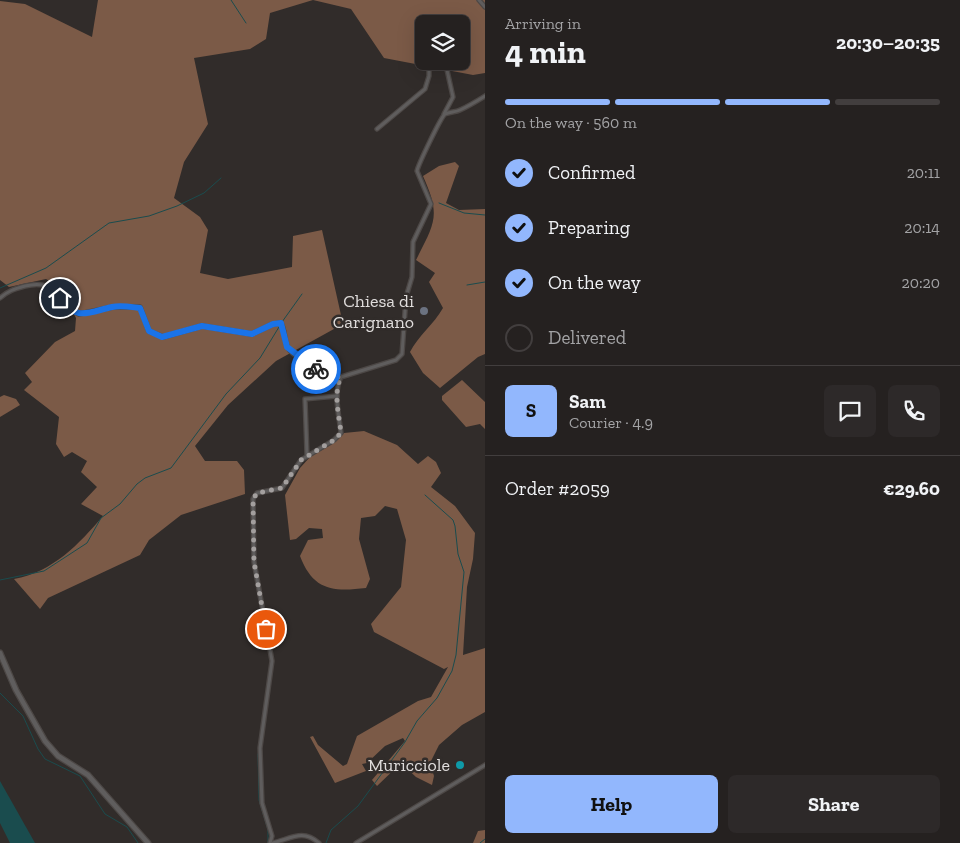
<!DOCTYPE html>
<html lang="en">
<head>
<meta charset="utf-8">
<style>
	:root { --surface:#252120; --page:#2d2929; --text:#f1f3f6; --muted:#a3a3a5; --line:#423e3e; --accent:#92b7fd }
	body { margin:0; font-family:"Zilla Slab",serif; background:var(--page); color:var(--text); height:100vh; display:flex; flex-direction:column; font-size:19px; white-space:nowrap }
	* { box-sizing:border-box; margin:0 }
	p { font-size:16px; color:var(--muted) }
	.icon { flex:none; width:28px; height:28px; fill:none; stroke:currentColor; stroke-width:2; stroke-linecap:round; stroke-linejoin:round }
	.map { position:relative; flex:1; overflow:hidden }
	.panel { display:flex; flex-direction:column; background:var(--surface); width:475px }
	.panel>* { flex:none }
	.controls { position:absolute; left:415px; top:15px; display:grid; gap:10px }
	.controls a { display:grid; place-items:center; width:55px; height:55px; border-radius:8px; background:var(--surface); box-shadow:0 5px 20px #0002,0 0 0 1px var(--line); font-size:25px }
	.pin { position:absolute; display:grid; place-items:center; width:42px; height:42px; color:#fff; margin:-21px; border:2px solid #fff; border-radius:50%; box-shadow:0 1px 5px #0007 }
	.courier { position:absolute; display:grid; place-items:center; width:50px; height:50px; margin:-25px; border:4px solid #1a73e8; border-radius:50%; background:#fff; color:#222; box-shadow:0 1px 6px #0007 }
	.headline em { font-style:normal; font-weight:700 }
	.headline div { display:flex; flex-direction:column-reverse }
	.headline { display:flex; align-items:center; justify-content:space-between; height:85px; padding:0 20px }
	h1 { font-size:32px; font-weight:700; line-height:38px }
	.bar { display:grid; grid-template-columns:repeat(4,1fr); gap:8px 5px; align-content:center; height:60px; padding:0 20px }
	.bar i { height:6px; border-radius:4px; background:var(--line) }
	.bar .on { background:var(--accent) }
	.bar p { grid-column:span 4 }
	.line { display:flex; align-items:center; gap:12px; padding:0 20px; border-top:1px solid var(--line) }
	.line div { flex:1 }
	.round { display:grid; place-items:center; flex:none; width:52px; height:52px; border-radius:8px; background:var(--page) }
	ol { padding:0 20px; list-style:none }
	li { display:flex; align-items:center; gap:15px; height:55px }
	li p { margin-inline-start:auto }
	li .icon { padding:5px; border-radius:50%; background:var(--accent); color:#111; stroke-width:4 }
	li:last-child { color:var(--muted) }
	li i { width:28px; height:28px; border:2px solid var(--line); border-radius:50% }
	.cta { display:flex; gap:10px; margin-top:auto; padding:10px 20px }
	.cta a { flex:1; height:58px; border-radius:8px; background:var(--accent); color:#111; font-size:20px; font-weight:700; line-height:58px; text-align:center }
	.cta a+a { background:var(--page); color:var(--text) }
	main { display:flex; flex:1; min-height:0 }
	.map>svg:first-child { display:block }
	.forest { fill:#7b5a47; fill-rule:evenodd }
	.water { fill:#1a4c4e }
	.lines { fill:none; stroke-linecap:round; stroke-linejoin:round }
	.stream { stroke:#1a4c4e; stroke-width:1 }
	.minor-casing { stroke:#4d4846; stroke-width:5.5 }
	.tertiary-casing { stroke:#4d4846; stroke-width:7 }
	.minor { stroke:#5f5d5d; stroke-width:3 }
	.tertiary { stroke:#5f5d5d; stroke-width:4.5 }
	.done { stroke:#a39f9e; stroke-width:5; stroke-dasharray:0 9 }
	.route { stroke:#1a73e8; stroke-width:6 }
	.worship-dot { fill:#6b7280; stroke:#312c2a; stroke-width:2 }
	.culture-dot { fill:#0f9aa8; stroke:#312c2a; stroke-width:2 }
	.labels { text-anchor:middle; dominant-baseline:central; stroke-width:5; stroke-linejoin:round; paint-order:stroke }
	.poi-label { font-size:18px; fill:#e0dddc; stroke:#312c2a; text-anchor:end }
</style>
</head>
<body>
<main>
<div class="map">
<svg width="485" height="843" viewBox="0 0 485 843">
	<rect width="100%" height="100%" fill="#312c2a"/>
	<g class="forest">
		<path d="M98 0H485V73L473 75 384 58 351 9 313 0 270 13 266 39 250 49 194 58 208 124 184 162 174 198 200 217 208 230 200 273 228 279 292 267 293 236 322 230 343 324 276 361 228 405 195 446 205 461H237L244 470 245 494 181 515 149 540 140 555 48 598 40 609 14 579C53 572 79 544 103 516L81 504 97 487 81 472 87 461 72 452 64 457 56 444 59 417 24 390 32 382 25 373 55 342 75 331 76 318 58 286 46 279 9 287 0 280V1L25 4 92 37ZM424 24H461V61H424Z"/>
		<path d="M455 162 459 166 446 203 459 210 485 209V354L478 357 440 388 423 373 410 352C418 336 434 324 443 308L429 282 435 273 416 260C435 222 441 216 423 176L439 166Z"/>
		<polygon points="462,380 485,402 485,429 480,424 466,427 442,400 442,396"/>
		<polygon points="4,395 16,399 20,405 0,417 0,397"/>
		<path d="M364 431 397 445 418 464 428 456 436 462 441 473 431 487 455 506 475 533 473 559 467 587 463 655 485 648V712L462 725 439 745 430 763 434 776 432 785 416 777 401 763 377 786 372 780 405 741 403 738 385 746 367 763 362 764 366 771 335 783 310 737 313 736 318 745 343 766 347 764 357 736 418 701 431 697 448 667 444 669 374 632 371 624 401 587 406 540 397 509 385 506 375 516 361 518 359 539 370 579 366 588C332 592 313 590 300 556L308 540 323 538 322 529 309 528 296 539 290 540 285 495 300 468 310 457 334 443 344 433Z"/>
		<polygon points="485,830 485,843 473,843 478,831"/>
	</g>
	<polygon class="water" points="0,781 35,843 10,843 0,823"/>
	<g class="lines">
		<g class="stream">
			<polyline points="231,0 246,23"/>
			<polyline points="439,203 464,213 485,215"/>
			<polyline points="467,285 485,282"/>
			<polyline points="0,288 46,268 109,223 149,216 177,206 204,193 221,178"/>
			<polyline points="282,322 302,294"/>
			<polyline points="0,580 44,571 87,543 101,518 120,504 137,484 145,478 171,468 226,394 260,358 279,327"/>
			<polyline points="0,693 23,716 38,749 45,759 80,776 105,814 127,827 138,843"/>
			<polyline points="258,754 259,800 268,830 268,843"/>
			<polyline points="326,843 331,830 358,806 405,742 417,721 437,698 452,671 456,655 464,572 458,554 455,526 453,520 425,495"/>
			<polyline points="480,843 485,839"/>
		</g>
		<defs>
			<g id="minor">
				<polyline points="479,0 485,7"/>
				<polyline points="424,35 421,35 424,44"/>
				<polyline points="444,114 453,97 445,61"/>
				<polyline points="377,129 425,89 429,76 429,61"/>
				<path d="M0 298C8 291 14 289 25 286 57 278 55 301 79 314L113 307H140L149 331 163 337 202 326 252 334 273 324 281 323C285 330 284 338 287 346 292 358 328 376 341 377"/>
				<polyline points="307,455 305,399 337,396"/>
				<path d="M270 843 272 836 262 803 260 748 272 661 254 562 253 499 257 493 282 488 301 460 334 440 341 433C339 415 333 393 341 377L396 360 402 354 406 297 412 277 413 242 431 204 417 171C418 165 441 117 445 114 450 112 456 112 460 110 469 106 477 101 485 96"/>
				<path d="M273 843C292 838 303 829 319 843"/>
				<polyline points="356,843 485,765"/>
			</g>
			<polyline id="tertiary" points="0,653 16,690 45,741 58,756 88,775 148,843"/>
		</defs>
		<use href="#minor" class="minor-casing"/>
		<use href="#tertiary" class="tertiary-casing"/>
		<use href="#minor" class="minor"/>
		<use href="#tertiary" class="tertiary"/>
	</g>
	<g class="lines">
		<path class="done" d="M266 629 254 562 253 499 257 493 282 488 301 460 334 440 341 433C339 415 333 393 341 377H334L316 369"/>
		<path class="route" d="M60 298C76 322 89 312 112 307 121 305 131 307 140 308L149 331 162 337 202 326 252 334 273 324 281 323 287 347 316 369"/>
	</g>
	<circle class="worship-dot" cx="424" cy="311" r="5"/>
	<circle class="culture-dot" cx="460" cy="765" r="5"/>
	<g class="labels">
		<g class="poi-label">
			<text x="414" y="301">Chiesa di<tspan x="414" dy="21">Carignano</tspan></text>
			<text x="450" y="765">Muricciole</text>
		</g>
	</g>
</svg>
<div class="controls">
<a><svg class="icon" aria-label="layers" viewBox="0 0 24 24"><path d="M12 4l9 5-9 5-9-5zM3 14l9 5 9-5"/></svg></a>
</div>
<div class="pin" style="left:266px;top:629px;background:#ea580c"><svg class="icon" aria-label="bag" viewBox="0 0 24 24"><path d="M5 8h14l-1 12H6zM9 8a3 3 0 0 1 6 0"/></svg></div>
<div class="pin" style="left:60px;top:298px;background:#1f2937"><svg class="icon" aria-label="home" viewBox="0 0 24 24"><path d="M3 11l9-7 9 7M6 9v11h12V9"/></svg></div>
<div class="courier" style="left:316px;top:369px"><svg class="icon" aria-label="bike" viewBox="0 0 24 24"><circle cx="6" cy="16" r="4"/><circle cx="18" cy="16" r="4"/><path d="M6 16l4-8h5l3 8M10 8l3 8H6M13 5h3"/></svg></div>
</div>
<section class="panel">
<div class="headline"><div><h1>4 min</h1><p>Arriving in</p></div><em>20:30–20:35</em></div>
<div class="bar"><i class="on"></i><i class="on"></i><i class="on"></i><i></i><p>On the way · 560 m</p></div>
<ol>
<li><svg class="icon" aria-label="check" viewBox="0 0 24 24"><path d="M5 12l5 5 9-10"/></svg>Confirmed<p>20:11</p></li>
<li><svg class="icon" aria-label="check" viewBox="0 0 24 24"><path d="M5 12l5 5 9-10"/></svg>Preparing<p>20:14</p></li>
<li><svg class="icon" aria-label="check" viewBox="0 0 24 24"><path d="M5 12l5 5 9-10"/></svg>On the way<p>20:20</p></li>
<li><i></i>Delivered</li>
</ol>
<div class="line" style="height:90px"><b class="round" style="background:var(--accent);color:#111">S</b><div><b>Sam</b><p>Courier · 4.9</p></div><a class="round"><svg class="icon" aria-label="chat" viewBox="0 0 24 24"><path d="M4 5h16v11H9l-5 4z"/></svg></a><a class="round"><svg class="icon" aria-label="phone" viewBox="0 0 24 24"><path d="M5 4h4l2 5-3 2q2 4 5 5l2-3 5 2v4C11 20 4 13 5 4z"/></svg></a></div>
<div class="line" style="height:65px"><div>Order #2059</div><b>€29.60</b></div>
<div class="cta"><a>Help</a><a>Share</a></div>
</section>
</main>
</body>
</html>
